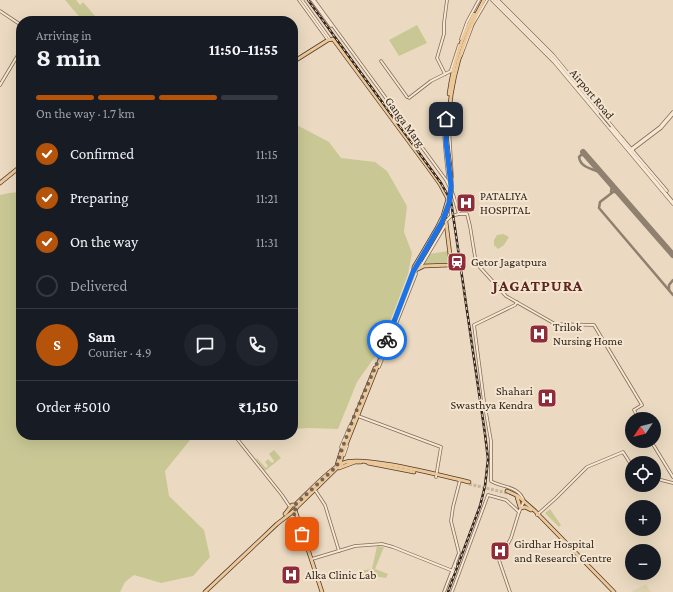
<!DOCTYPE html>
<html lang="en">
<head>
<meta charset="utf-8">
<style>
	:root { --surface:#171b24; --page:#20242c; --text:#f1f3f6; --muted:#9ea1a6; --line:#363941; --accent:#b45309 }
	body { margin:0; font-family:"Crimson Pro",serif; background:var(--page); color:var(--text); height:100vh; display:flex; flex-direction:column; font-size:15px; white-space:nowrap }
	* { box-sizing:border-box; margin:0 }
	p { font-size:13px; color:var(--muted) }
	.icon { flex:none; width:22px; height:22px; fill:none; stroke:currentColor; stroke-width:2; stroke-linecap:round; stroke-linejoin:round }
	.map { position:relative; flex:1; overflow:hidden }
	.details { position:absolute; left:16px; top:16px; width:282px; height:424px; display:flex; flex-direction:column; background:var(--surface); border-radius:16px; box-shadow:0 4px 16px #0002 }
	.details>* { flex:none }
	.needle { width:26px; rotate:235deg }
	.tools { position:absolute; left:625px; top:412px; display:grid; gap:8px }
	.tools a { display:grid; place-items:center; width:36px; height:36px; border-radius:50%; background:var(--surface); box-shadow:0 4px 16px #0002; font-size:20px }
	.pin { position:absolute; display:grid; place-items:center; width:34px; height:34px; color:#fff; margin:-17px; border-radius:8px; box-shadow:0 2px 6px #0006 }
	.courier { position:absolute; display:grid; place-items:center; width:40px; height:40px; margin:-20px; border:3px solid #1a73e8; border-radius:50%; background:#fff; color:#222; box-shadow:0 1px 5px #0007 }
	.overview em { font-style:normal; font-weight:700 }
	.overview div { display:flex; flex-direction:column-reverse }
	.overview { display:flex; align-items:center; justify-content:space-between; height:68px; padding:0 20px }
	h1 { font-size:26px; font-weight:700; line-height:30px }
	.bar { display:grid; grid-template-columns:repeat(4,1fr); gap:6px 4px; align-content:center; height:48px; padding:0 20px }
	.bar i { height:5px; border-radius:3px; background:var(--line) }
	.bar .selected { background:var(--accent) }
	.bar p { grid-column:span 4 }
	.line { display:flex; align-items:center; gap:10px; padding:0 20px; border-top:1px solid var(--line) }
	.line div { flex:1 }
	.round { display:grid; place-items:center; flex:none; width:42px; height:42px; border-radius:21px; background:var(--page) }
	ol { padding:0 20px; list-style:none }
	li { display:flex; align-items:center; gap:12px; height:44px }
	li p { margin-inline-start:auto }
	li .icon { padding:4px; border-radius:50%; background:var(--accent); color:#fff; stroke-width:4 }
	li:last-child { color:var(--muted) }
	li i { width:22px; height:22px; border:2px solid var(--line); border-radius:50% }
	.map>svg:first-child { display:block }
	.farmland { fill:#e0d2ae }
	.green { fill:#c9c895 }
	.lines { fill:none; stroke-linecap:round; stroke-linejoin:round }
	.taxiway { stroke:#90806f; stroke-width:2.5 }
	.runway { stroke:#90806f; stroke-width:6 }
	.major-tunnel { stroke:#c6b6a0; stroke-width:3; stroke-dasharray:3 1.5; stroke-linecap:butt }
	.minor-casing { stroke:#846b59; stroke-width:3.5 }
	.major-casing { stroke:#513a2e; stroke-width:4.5 }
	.minor { stroke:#f7e8d3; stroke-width:2 }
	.major { stroke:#edc999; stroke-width:3 }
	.rail-casing { stroke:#34251d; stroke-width:2.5 }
	.rail { stroke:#f3e5d0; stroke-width:1; stroke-dasharray:3; stroke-linecap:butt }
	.major-bridge-casing { stroke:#513a2e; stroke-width:4.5; stroke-linecap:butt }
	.major-bridge { stroke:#edc999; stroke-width:3 }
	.done { stroke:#746456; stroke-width:4; stroke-dasharray:0 7.2 }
	.route { stroke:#1a73e8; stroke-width:5 }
	.labels { text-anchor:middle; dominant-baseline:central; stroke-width:4; stroke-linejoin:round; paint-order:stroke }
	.street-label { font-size:12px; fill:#34251d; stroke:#f3e5d0 }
	.poi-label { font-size:12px; fill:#34251d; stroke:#f3e5d0; text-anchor:start }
	.district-label { font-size:16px; font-weight:bold; letter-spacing:1px; fill:#5e241f; stroke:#f3e5d0 }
</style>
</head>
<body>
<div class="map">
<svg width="673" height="592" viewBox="0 0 673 592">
	<rect width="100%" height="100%" fill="#ebdac1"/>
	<polygon class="farmland" points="646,584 651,592 631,592"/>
	<g class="green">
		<polygon points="65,0 76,0 80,5 83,2 95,16 95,21 83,21"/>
		<polygon points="417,25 427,43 399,56 389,40"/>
		<polygon points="293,123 329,142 341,158 375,162 387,171 407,206 404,232 412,253 408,274 379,351 357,382 338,429 308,428 293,429"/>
		<polygon points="21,192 21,435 194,435 165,471 169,496 204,530 210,557 193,576 161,583 134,575 125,582 120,592 0,592 0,195 9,193"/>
		<polygon points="503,234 509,237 504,245 498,249 494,245 494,240 497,235"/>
		<polygon points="448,251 449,260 448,263 423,264 429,254"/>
		<polygon points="274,450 281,458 265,471 256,459 257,458 266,468 268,466 265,462 268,459 272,463 274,461 269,454"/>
		<polygon points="550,509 561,525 559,527 545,513"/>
		<polygon points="377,546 384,547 375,569 388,574 386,578 374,576 359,578 358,571 372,569"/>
	</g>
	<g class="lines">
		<g class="taxiway">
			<path d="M592 162 584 155H581L579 157C581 170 596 168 604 175"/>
			<polyline points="608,180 612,186 611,192"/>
			<polyline points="625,200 618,192 613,192 600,202 599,208 673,295"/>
			<polyline points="669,290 669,285 673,280"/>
		</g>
		<polyline class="runway" points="583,152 673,255"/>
		<polyline class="major-tunnel" points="469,484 507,493"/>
		<defs>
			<g id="minor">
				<polyline points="299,0 328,40"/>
				<polyline points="302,0 330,39"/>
				<polyline points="312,0 331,26"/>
				<polyline points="314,0 446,180 453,194 459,214 467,214 470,226 476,263 506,296 555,324 594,325 642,405 634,410 639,419"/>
				<polyline points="492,0 554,62 673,204"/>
				<polyline points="495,0 551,56 598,113"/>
				<polyline points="498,0 553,55 621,137"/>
				<polyline points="0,11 21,25"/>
				<polyline points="461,39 467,22 479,0"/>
				<polyline points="461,56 473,24 487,0"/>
				<polyline points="381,61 407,97"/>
				<polyline points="451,70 459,45"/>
				<polyline points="445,74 437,58 444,34 444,23 447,0"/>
				<polyline points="0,85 21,50"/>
				<polyline points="409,98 431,81 451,71"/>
				<path d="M447 112C440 122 448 172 449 185"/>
				<polyline points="449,127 452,177"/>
				<polyline points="611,128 673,202"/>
				<polyline points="621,137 667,191"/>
				<polyline points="631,149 660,127 673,112"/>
				<polyline points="632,150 661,128 673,114"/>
				<polyline points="450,204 451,216"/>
				<polyline points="451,216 459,214"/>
				<polyline points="445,222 451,216"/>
				<polyline points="420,268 446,224"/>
				<path d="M517 302 515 305 474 325 484 401 491 441V481C502 488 518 485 524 501L519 512"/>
				<polyline points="379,367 416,274 415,272"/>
				<polyline points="358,416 441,447 436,477"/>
				<polyline points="234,435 282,495 290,507"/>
				<polyline points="651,441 673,477"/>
				<polyline points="341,447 350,426"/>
				<polyline points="344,455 347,446"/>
				<polyline points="654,476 661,480 673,483"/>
				<polyline points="315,490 325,505 339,551"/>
				<polyline points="537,515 556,498 587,467 623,452 632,466"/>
				<polyline points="312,559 355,546 382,544 393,547 453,571"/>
				<polyline points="451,577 456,568 455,564"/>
				<polyline points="444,592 459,553 451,521 453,507 460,480"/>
				<polyline points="452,592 488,495 506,500 519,512"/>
				<polyline points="510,592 499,560 511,538 519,512"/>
			</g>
			<g id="major">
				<polyline points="293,62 328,40 333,39 427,166 440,184 448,199"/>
				<path d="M449 94C453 66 461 38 474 14"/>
				<path d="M448 127C450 82 462 39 484 0"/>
				<polyline points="0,183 21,166"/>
				<polyline points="418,269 424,266 449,265 451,263 446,222 444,217"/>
				<polyline points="413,274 414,267 437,228 443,216 448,199"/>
				<polyline points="368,463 414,472"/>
				<polyline points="337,465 342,449 375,368"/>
				<polyline points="339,468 355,462 361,462"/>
				<polyline points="507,491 518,496 535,511 614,592"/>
				<polyline points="517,497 520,507"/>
				<polyline points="521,508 525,507 531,510"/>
				<polyline points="295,510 322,592"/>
				<path d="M285 514 292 505H295C307 494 329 469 343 463 361 454 446 477 469 482"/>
				<path d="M205 592 277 524C283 519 294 512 297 507L339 466 344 450 415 272 421 261"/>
			</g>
		</defs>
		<use href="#minor" class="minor-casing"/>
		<use href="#major" class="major-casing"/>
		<use href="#minor" class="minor"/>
		<use href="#major" class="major"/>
		<defs>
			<polyline id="rail" points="308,0 441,183 451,201 485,434 488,459 485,486 480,506 448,592"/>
		</defs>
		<use href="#rail" class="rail-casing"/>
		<use href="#rail" class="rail"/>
		<defs>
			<path id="major-bridge" d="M420 261C432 240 448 219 451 194 453 172 446 149 446 126"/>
		</defs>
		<use href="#major-bridge" class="major-bridge-casing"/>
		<use href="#major-bridge" class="major-bridge"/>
	</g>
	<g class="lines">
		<polyline class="done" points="302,534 296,516 292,512 297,508 295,505 337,466 342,449 355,414 387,340"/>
		<polyline class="route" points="387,340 413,272 442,222 449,203 451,186 446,142 446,119"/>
	</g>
	<defs>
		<symbol id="hospital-square" viewBox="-11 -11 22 22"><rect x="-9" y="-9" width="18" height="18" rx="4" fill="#902c39" stroke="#f3e5d0"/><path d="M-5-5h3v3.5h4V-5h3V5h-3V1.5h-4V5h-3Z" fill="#fff"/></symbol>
		<symbol id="station-square" viewBox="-11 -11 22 22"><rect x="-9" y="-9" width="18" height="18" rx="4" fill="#902c39" stroke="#f3e5d0"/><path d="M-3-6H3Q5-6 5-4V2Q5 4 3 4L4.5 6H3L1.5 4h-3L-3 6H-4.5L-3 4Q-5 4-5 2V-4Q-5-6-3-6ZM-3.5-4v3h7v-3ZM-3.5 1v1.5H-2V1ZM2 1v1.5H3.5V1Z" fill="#fff"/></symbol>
	</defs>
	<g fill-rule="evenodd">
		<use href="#hospital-square" x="455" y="192" width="22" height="22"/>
		<use href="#station-square" x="446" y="251" width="22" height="22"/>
		<use href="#hospital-square" x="528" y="323" width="22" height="22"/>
		<use href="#hospital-square" x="536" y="387" width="22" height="22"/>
		<use href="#hospital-square" x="489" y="540" width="22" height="22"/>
		<use href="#hospital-square" x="280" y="564" width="22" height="22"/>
	</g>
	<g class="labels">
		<g class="street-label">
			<text transform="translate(592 94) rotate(50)">Airport Road</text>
			<text transform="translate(405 122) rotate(54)">Ganga Marg</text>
		</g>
		<g class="poi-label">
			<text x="480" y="196">PATALIYA<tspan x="480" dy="14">HOSPITAL</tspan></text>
			<text x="471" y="262">Getor Jagatpura</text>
			<text x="553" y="327">Trilok<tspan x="553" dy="14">Nursing Home</tspan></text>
			<text x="533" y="391" text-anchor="end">Shahari<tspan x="533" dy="14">Swasthya Kendra</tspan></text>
			<text x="514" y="544">Girdhar Hospital<tspan x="514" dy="14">and Research Centre</tspan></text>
			<text x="305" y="575">Alka Clinic Lab</text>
		</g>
		<g class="district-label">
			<text x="538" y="285">JAGATPURA</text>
		</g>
	</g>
</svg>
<div class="tools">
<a><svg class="needle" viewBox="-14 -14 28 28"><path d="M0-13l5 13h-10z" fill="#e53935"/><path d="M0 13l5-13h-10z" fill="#9ea1a6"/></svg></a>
<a><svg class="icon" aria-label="locate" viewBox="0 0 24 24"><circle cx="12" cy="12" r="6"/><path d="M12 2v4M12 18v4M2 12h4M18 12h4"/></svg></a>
<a>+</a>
<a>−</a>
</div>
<div class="pin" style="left:302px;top:534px;background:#ea580c"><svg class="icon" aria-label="bag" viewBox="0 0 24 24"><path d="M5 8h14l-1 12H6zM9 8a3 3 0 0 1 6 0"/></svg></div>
<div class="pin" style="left:446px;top:119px;background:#1f2937"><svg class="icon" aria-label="home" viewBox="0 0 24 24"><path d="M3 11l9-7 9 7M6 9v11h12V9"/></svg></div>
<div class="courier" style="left:387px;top:340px"><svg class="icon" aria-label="bike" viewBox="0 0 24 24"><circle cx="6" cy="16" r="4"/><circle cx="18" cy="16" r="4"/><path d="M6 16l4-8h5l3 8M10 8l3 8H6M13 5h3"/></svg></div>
<section class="details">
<div class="overview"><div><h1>8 min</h1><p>Arriving in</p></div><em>11:50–11:55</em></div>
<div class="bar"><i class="selected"></i><i class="selected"></i><i class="selected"></i><i></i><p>On the way · 1.7 km</p></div>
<ol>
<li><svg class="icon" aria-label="check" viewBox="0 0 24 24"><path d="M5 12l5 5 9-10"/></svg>Confirmed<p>11:15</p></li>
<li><svg class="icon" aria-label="check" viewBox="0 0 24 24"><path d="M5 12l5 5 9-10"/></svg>Preparing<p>11:21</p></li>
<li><svg class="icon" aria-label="check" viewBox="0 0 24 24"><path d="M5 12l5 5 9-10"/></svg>On the way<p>11:31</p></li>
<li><i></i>Delivered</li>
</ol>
<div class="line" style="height:72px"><b class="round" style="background:var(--accent);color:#fff">S</b><div><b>Sam</b><p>Courier · 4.9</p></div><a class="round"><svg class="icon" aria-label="chat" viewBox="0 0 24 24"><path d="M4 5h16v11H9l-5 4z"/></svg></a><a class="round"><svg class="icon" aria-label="phone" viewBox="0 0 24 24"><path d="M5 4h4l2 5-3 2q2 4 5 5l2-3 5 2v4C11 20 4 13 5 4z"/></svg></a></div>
<div class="line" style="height:52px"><div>Order #5010</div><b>₹1,150</b></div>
</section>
</div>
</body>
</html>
